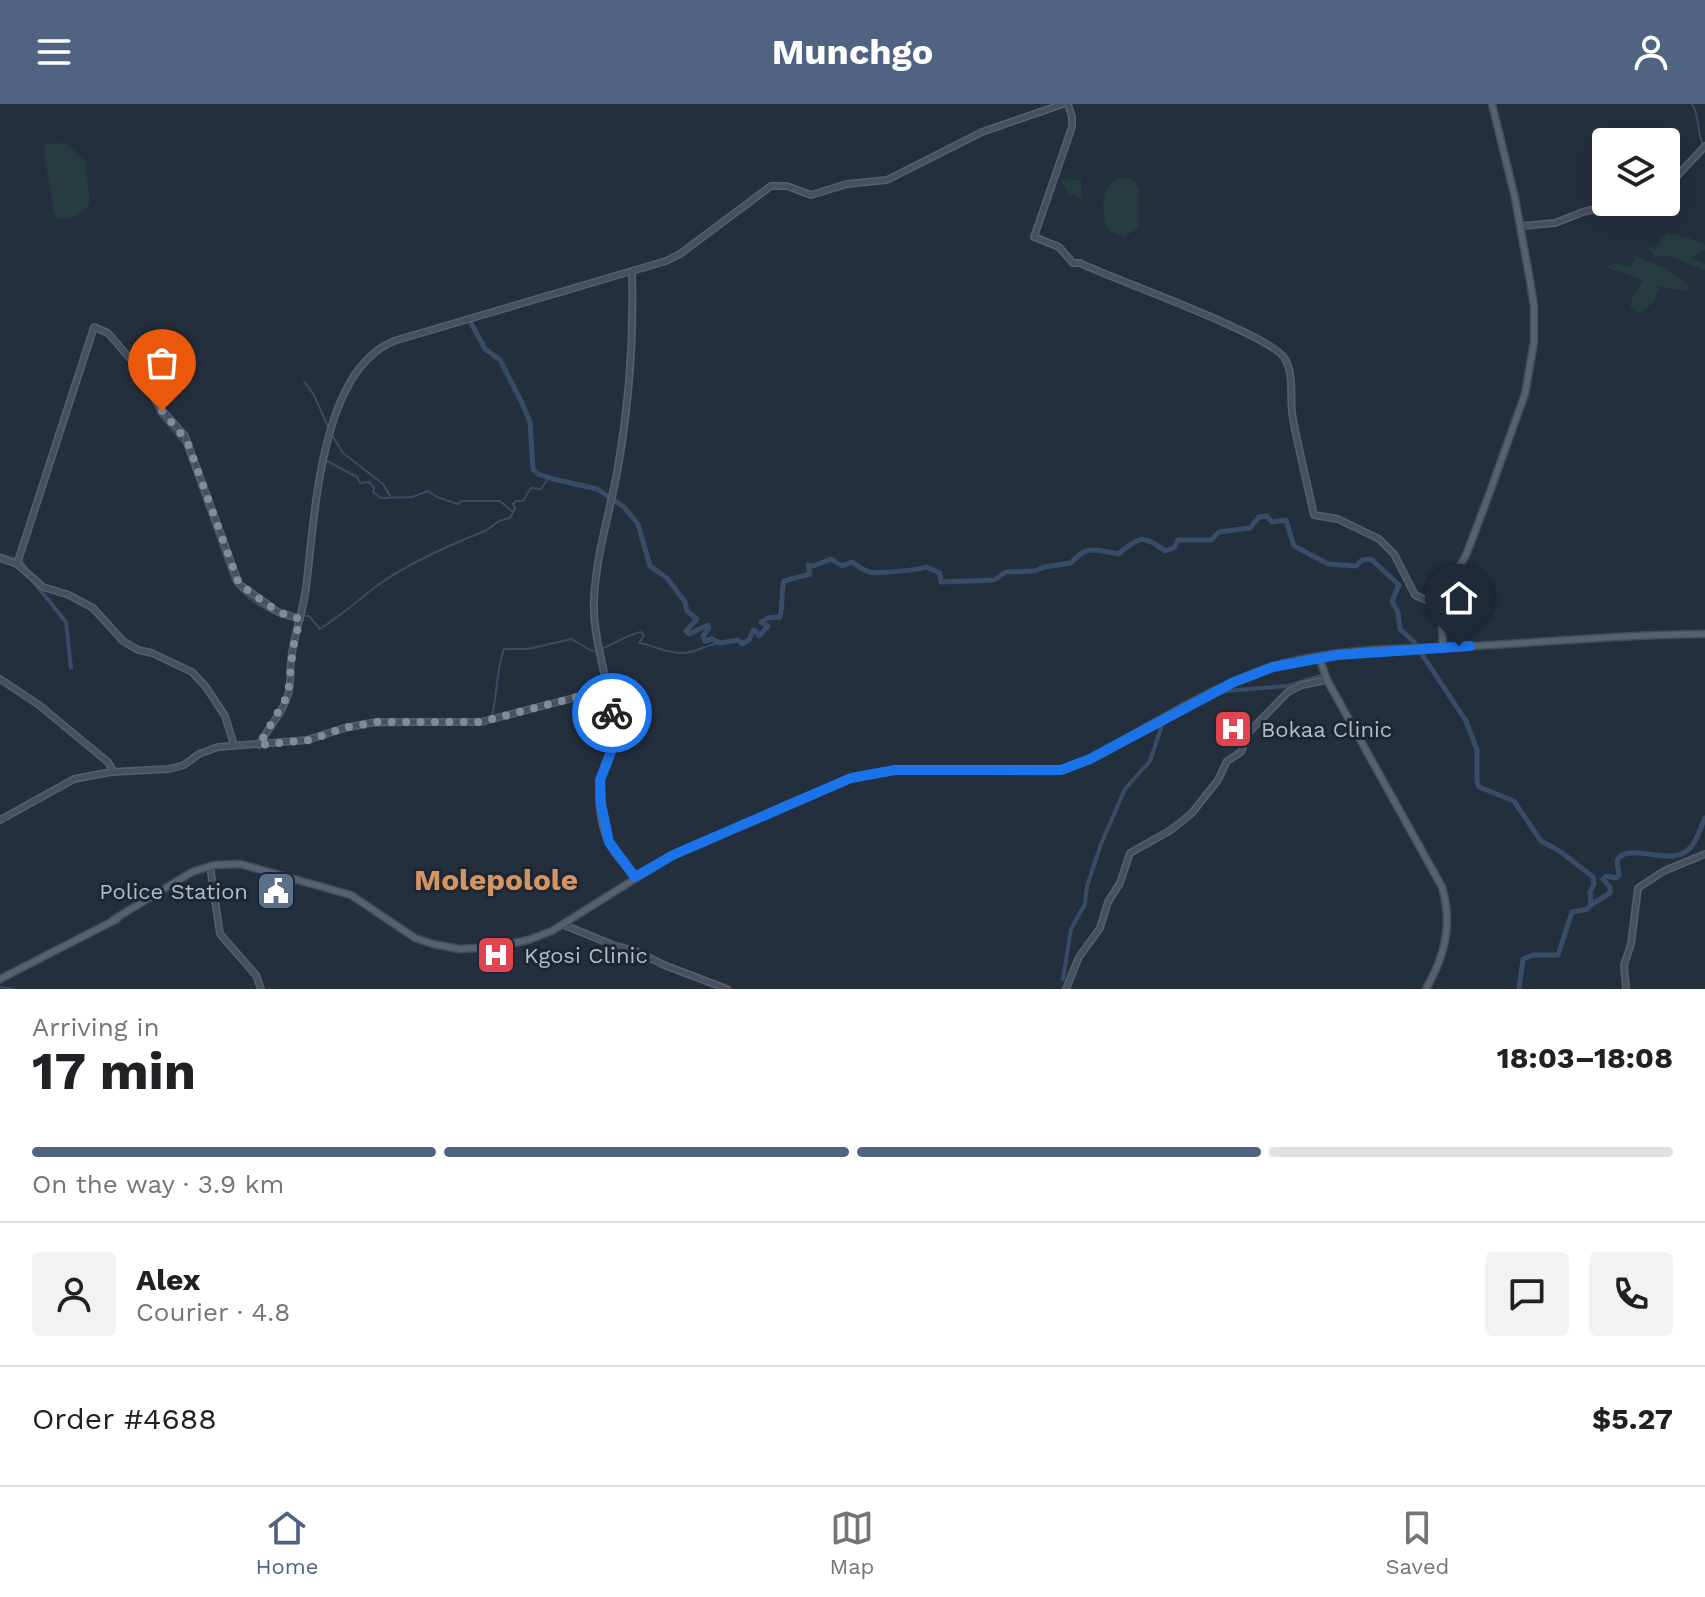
<!DOCTYPE html>
<html lang="en">
<head>
<meta charset="utf-8">
<style>
	:root { --surface:#fff; --page:#f2f2f2; --text:#202124; --muted:#757577; --line:#e0e0e0; --accent:#506383 }
	body { margin:0; font-family:"Work Sans",sans-serif; background:var(--page); color:var(--text); height:100vh; display:flex; flex-direction:column; font-size:30px; white-space:nowrap }
	* { box-sizing:border-box; margin:0 }
	p { font-size:26px; color:var(--muted) }
	.icon { flex:none; width:44px; height:44px; fill:none; stroke:currentColor; stroke-width:2; stroke-linecap:round; stroke-linejoin:round }
	.map { position:relative; height:885px; overflow:hidden }
	.side { display:flex; flex-direction:column; background:var(--surface); flex:1 }
	.side>* { flex:none }
	.buttons { position:absolute; left:1592px; top:24px; display:grid; gap:16px }
	.buttons a { display:grid; place-items:center; width:88px; height:88px; border-radius:8px; background:var(--surface); box-shadow:0 8px 32px #0002; font-size:40px }
	.pin { position:absolute; display:grid; place-items:center; width:68px; height:68px; color:#fff; margin:-82px -34px; border-radius:50% 50% 50% 0; rotate:-45deg; box-shadow:0 0 8px #0007 }
	.pin .icon { rotate:45deg }
	.courier { position:absolute; display:grid; place-items:center; width:80px; height:80px; margin:-40px; border:6px solid #1a73e8; border-radius:50%; background:#fff; color:#222; box-shadow:0 2px 10px #0007 }
	.head em { font-style:normal; font-weight:700 }
	.head div { display:flex; flex-direction:column-reverse }
	.head { display:flex; align-items:center; justify-content:space-between; height:136px; padding:0 32px }
	h1 { font-size:52px; font-weight:700; line-height:60px }
	.bar { display:grid; grid-template-columns:repeat(4,1fr); gap:12px 8px; align-content:center; height:96px; padding:0 32px }
	.bar i { height:10px; border-radius:6px; background:var(--line) }
	.bar .current { background:var(--accent) }
	.bar p { grid-column:span 4 }
	.line { display:flex; align-items:center; gap:20px; padding:0 32px; border-top:2px solid var(--line) }
	.line div { flex:1 }
	.round { display:grid; place-items:center; flex:none; width:84px; height:84px; border-radius:8px; background:var(--page) }
	header { display:flex; justify-content:space-between; align-items:center; height:104px; padding:0 32px; background:var(--accent); color:#fff; font-size:36px; font-weight:700 }
	.dock { display:flex; justify-content:space-around; align-items:center; height:112px; border-top:2px solid var(--line); background:var(--surface); font-size:22px; color:var(--muted) }
	.dock a { display:grid; justify-items:center; gap:4px }
	.dock .current { color:var(--accent) }
	.map>svg:first-child { display:block }
	.green { fill:#263c3f }
	.lines { fill:none; stroke-linecap:round; stroke-linejoin:round }
	.stream { stroke:#394c67; stroke-width:2 }
	.canal { stroke:#394c67; stroke-width:4 }
	.river { stroke:#394c67; stroke-width:5 }
	.secondary-casing { stroke:#565f6c; stroke-width:8 }
	.primary-casing { stroke:#414a57; stroke-width:9 }
	.secondary { stroke:#465061; stroke-width:5 }
	.primary { stroke:#56606e; stroke-width:6 }
	.done { stroke:#828b98; stroke-width:8; stroke-dasharray:0 14.4 }
	.route { stroke:#1a73e8; stroke-width:10 }
	.labels { text-anchor:middle; dominant-baseline:central; stroke-width:6; stroke-linejoin:round; paint-order:stroke }
	.poi-label { font-size:22px; fill:#b4bcc9; stroke:#1d2633; text-anchor:start }
	.district-label { font-size:30px; font-weight:bold; fill:#d59563; stroke:#1d2633 }
</style>
</head>
<body>
<header><svg class="icon" aria-label="menu" viewBox="0 0 24 24"><path d="M4 6h16M4 12h16M4 18h16"/></svg>Munchgo<svg class="icon" aria-label="person" viewBox="0 0 24 24"><circle cx="12" cy="8" r="4"/><path d="M4 21q1-7 8-7t8 7"/></svg></header>
<div class="map">
<svg width="1705" height="885" viewBox="0 0 1705 885">
	<rect width="100%" height="100%" fill="#242f3e"/>
	<g class="green">
		<path d="M66 39 85 57 90 99C82 110 71 117 57 114L54 109 44 49 45 40Z"/>
		<path d="M1121 73 1133 76 1139 84 1138 124 1124 133 1109 127C1100 110 1100 78 1121 73Z"/>
		<polygon points="1061,75 1081,76 1082,95 1068,90"/>
		<path d="M1667 129 1689 134 1705 141V146L1691 154 1705 160V166C1685 161 1676 148 1655 153L1648 144 1649 142 1654 145Z"/>
		<polygon points="1636,152 1663,164 1689,181 1686,187 1659,182 1654,198 1639,209 1630,202 1633,192 1643,176 1606,163 1616,159 1631,163"/>
	</g>
	<g class="lines">
		<g class="stream">
			<path d="M1692 0C1701 14 1696 30 1704 43"/>
			<polyline points="304,277 314,291 329,325"/>
			<path d="M157 308 184 340 233 477C245 495 272 511 293 516V514"/>
			<polyline points="332,331 343,349 383,380 390,392"/>
			<polyline points="327,357 357,373 360,379 369,378 374,384 373,388 381,394 412,393 428,387 437,393 458,400 461,397 500,397 513,408 515,405 513,400 516,397 523,397 531,384 541,385 549,373"/>
			<path d="M302 512H309L320 525C339 513 353 501 370 487 403 461 448 442 487 426L499 417 510 414 513 408"/>
			<path d="M487 619H490C498 595 495 569 504 545H528L571 535 592 547C611 545 623 531 641 528L644 531 639 539C655 541 666 550 683 549 696 549 708 540 720 539"/>
			<polyline points="367,622 481,620"/>
			<polyline points="310,638 349,626"/>
			<polyline points="271,642 295,639"/>
			<polyline points="0,883 14,885"/>
		</g>
		<g class="canal">
			<polyline points="0,451 21,458 30,470"/>
			<polyline points="33,477 66,518 71,564"/>
			<polyline points="1063,875 1071,825 1085,800 1087,782 1101,740 1125,685 1150,657 1163,618 1206,595 1226,587 1288,582 1321,572"/>
		</g>
		<g class="river">
			<path d="M471 219 485 245 500 256 522 299 530 318 533 365 538 370 553 375 597 385 624 403 638 420 650 462 667 474 685 498 687 507 697 515 686 527 689 530 708 521 709 524 703 532 705 537 712 535 720 539 738 536 742 540 749 536 753 526 756 527 759 532 768 522 761 518 768 514 780 513C783 500 781 489 784 477L810 470 808 461 813 462 831 455 842 462 852 458C856 461 864 466 869 468 877 470 918 466 926 463L940 469 941 478 994 476 1006 468 1035 467 1044 463 1071 459C1087 440 1096 446 1118 450 1139 434 1142 429 1165 447L1174 444 1178 436H1211L1219 428 1250 424 1259 413 1267 412 1272 418 1286 416 1294 442 1328 460 1356 462 1362 456 1371 455 1399 481 1392 497 1398 508 1400 525 1414 538 1466 617 1477 646V678L1479 683 1514 697 1541 737 1561 748 1593 773 1594 780 1590 788 1591 801 1587 805 1572 808 1558 851H1533L1523 855 1519 885"/>
			<path d="M1592 800 1610 789V783L1603 775 1606 772 1616 774 1619 771 1617 757 1620 752C1640 741 1673 763 1690 744 1698 736 1700 724 1705 714"/>
		</g>
		<defs>
			<g id="secondary">
				<path d="M1068 0 1072 13V23L1034 133 1059 143 1073 159H1080C1114 176 1273 231 1285 255 1295 273 1289 296 1293 315 1299 347 1307 379 1314 411L1338 415 1379 435 1394 450 1415 491 1441 503"/>
				<polyline points="1666,84 1705,42"/>
				<polyline points="1520,122 1555,119 1583,108 1623,98"/>
				<path d="M632 169C634 236 629 302 617 369 609 411 596 452 594 495 592 540 612 582 613 627 613 645 605 657 601 674 596 692 601 722 609 739 615 752 627 763 635 773"/>
				<polyline points="0,454 17,460 43,483 69,491 93,504 123,537 138,546 152,549 192,568 206,583 225,612 234,641"/>
				<polyline points="17,460 94,223 108,229 139,265 159,303 185,332 239,480 278,508 300,515"/>
				<polyline points="0,575 39,601 108,658 114,668"/>
				<path d="M259 641C268 624 285 606 289 587 291 577 290 567 291 557 293 532 303 509 306 484 315 415 319 263 397 236L666 157 680 150 771 82H787L811 91 847 80 887 76 982 28 1063 0"/>
				<polyline points="0,716 74,675 111,668 169,665 184,661 199,650 218,643 307,636 344,624 376,618 481,618 608,585"/>
				<polyline points="210,762 220,830 256,871 261,885"/>
				<polyline points="564,821 613,841 636,847 664,861 727,885"/>
				<polyline points="1066,885 1079,853 1100,824 1108,798 1120,779 1130,749 1171,726 1192,709 1218,676 1227,657 1241,648 1248,629 1288,588 1302,581 1327,576"/>
				<polyline points="1626,885 1624,861 1631,840 1638,784 1664,767 1705,750"/>
			</g>
			<g id="primary">
				<polyline points="1443,545 1441,503 1444,489 1466,451 1487,396 1525,290 1534,238 1534,202 1529,171 1515,94 1492,0"/>
				<path d="M1319 553 1327 576 1442 783C1453 820 1445 852 1426 885"/>
				<path d="M113 816 192 768 214 761 240 760 351 791 415 834 433 840 459 845 496 843 528 836 552 827 673 751 851 674 895 666 1052 667 1067 664 1090 655C1147 624 1207 585 1269 564 1331 543 1409 545 1474 542 1551 538 1628 530 1705 530"/>
				<polyline points="0,875 117,815"/>
			</g>
		</defs>
		<use href="#secondary" class="secondary-casing"/>
		<use href="#primary" class="primary-casing"/>
		<use href="#secondary" class="secondary"/>
		<use href="#primary" class="primary"/>
	</g>
	<g class="lines">
		<polyline class="done" points="162,307 187,337 239,480 278,508 300,515 293,544 288,591 259,641 310,636 344,624 376,618 481,618 608,585 612,609"/>
		<polyline class="route" points="612,609 611,648 600,676 601,700 609,738 635,773 673,751 851,674 895,666 1061,666 1090,655 1234,578 1273,563 1337,551 1470,542 1459,542"/>
	</g>
	<defs>
		<symbol id="hospital-square" viewBox="-11 -11 22 22"><rect x="-9" y="-9" width="18" height="18" rx="4" fill="#e0444e" stroke="#1d2633"/><path d="M-5-5h3v3.5h4V-5h3V5h-3V1.5h-4V5h-3Z" fill="#fff"/></symbol>
		<symbol id="civic-square" viewBox="-11 -11 22 22"><rect x="-9" y="-9" width="18" height="18" rx="4" fill="#5c6f8a" stroke="#1d2633"/><path d="M-.6-6.5H3V-4.5H.6V-3L4-1V1h2V6H-6V1h2V-1L-.6-3ZM-1.2 2.5V6h2.4V2.5Z" fill="#fff"/></symbol>
	</defs>
	<g fill-rule="evenodd">
		<use href="#hospital-square" x="1211" y="603" width="44" height="44"/>
		<use href="#civic-square" x="254" y="765" width="44" height="44"/>
		<use href="#hospital-square" x="474" y="829" width="44" height="44"/>
	</g>
	<g class="labels">
		<g class="poi-label">
			<text x="1261" y="625">Bokaa Clinic</text>
			<text x="248" y="787" text-anchor="end">Police Station</text>
			<text x="524" y="851">Kgosi Clinic</text>
		</g>
		<g class="district-label">
			<text x="496" y="775">Molepolole</text>
		</g>
	</g>
</svg>
<div class="buttons">
<a><svg class="icon" aria-label="layers" viewBox="0 0 24 24"><path d="M12 4l9 5-9 5-9-5zM3 14l9 5 9-5"/></svg></a>
</div>
<div class="pin" style="left:162px;top:307px;background:#ea580c"><svg class="icon" aria-label="bag" viewBox="0 0 24 24"><path d="M5 8h14l-1 12H6zM9 8a3 3 0 0 1 6 0"/></svg></div>
<div class="pin" style="left:1459px;top:542px;background:#1f2937"><svg class="icon" aria-label="home" viewBox="0 0 24 24"><path d="M3 11l9-7 9 7M6 9v11h12V9"/></svg></div>
<div class="courier" style="left:612px;top:609px"><svg class="icon" aria-label="bike" viewBox="0 0 24 24"><circle cx="6" cy="16" r="4"/><circle cx="18" cy="16" r="4"/><path d="M6 16l4-8h5l3 8M10 8l3 8H6M13 5h3"/></svg></div>
</div>
<section class="side">
<div class="head"><div><h1>17 min</h1><p>Arriving in</p></div><em>18:03–18:08</em></div>
<div class="bar"><i class="current"></i><i class="current"></i><i class="current"></i><i></i><p>On the way · 3.9 km</p></div>
<div class="line" style="height:144px"><a class="round"><svg class="icon" aria-label="person" viewBox="0 0 24 24"><circle cx="12" cy="8" r="4"/><path d="M4 21q1-7 8-7t8 7"/></svg></a><div><b>Alex</b><p>Courier · 4.8</p></div><a class="round"><svg class="icon" aria-label="chat" viewBox="0 0 24 24"><path d="M4 5h16v11H9l-5 4z"/></svg></a><a class="round"><svg class="icon" aria-label="phone" viewBox="0 0 24 24"><path d="M5 4h4l2 5-3 2q2 4 5 5l2-3 5 2v4C11 20 4 13 5 4z"/></svg></a></div>
<div class="line" style="height:104px"><div>Order #4688</div><b>$5.27</b></div>
</section>
<nav class="dock">
<a class="current"><svg class="icon" aria-label="home" viewBox="0 0 24 24"><path d="M3 11l9-7 9 7M6 9v11h12V9"/></svg>Home</a>
<a><svg class="icon" aria-label="map" viewBox="0 0 24 24"><path d="M3 6l6-2 6 2 6-2v14l-6 2-6-2-6 2zM9 4v14M15 6v14"/></svg>Map</a>
<a><svg class="icon" aria-label="saved" viewBox="0 0 24 24"><path d="M7 4h10v16l-5-4-5 4z"/></svg>Saved</a>
</nav>
</body>
</html>
